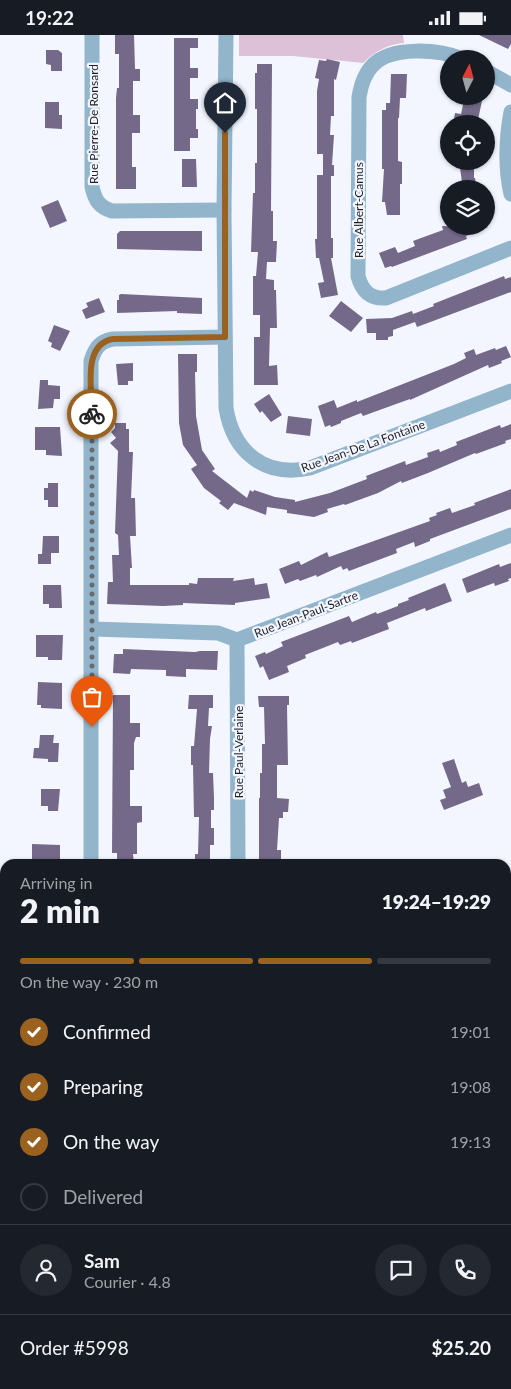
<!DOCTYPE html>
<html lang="en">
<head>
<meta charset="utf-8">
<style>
	:root { --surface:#171b24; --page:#242831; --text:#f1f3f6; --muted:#9ea1a6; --line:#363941; --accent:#9b621f }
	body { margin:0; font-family:Lato,sans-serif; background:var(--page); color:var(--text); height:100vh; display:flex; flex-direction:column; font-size:19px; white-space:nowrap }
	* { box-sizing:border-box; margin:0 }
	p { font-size:16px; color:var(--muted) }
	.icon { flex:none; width:28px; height:28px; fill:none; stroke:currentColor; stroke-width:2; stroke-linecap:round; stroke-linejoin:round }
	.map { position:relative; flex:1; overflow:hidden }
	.side { position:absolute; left:0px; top:824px; width:511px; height:531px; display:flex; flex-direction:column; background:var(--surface); border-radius:15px 15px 0 0; box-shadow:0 1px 4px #0004 }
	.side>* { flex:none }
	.needle { width:32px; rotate:6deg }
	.tools { position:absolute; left:440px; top:15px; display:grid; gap:10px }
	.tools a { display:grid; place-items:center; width:55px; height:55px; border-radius:50%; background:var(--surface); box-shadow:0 1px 4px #0004; font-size:25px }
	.pin { position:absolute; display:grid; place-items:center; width:42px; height:42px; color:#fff; margin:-51px -21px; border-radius:50% 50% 50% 0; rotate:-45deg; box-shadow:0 0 5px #0007 }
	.pin .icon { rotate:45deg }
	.courier { position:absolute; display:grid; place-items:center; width:50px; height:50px; margin:-25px; border:4px solid #9b621f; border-radius:50%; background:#fff; color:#222; box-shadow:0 1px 6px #0007 }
	.head em { font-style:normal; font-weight:800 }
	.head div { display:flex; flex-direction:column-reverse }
	.head { display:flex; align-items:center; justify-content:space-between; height:85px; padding:0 20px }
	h1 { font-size:32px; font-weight:800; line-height:38px }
	.bar { display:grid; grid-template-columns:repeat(4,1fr); gap:8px 5px; align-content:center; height:60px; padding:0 20px }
	.bar i { height:6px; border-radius:4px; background:var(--line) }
	.bar .active { background:var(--accent) }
	.bar p { grid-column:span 4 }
	.line { display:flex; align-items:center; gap:12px; padding:0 20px; border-top:1px solid var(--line) }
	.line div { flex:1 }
	.round { display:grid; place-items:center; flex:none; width:52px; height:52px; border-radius:26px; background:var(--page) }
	ol { padding:0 20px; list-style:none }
	li { display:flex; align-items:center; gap:15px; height:55px }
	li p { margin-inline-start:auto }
	li .icon { padding:5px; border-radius:50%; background:var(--accent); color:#fff; stroke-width:4 }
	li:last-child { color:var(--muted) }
	li i { width:28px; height:28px; border:2px solid var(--line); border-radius:50% }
	.status { display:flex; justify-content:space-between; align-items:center; height:35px; padding:0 25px; background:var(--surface); direction:ltr }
	.status svg { height:14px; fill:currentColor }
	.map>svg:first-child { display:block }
	.green { fill:#ddc1d9 }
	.building { fill:#746989 }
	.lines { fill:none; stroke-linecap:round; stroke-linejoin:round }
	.minor { stroke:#92b5cc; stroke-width:15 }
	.major { stroke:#377ca5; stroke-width:19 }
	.done { stroke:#686a71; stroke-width:5; stroke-dasharray:0 9 }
	.route { stroke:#9b621f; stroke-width:6 }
	.labels { text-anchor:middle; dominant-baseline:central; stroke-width:4.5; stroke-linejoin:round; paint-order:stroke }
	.street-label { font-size:12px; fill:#1d1f24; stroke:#f3f6ff }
</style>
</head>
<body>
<div class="status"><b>19:22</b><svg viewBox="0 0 49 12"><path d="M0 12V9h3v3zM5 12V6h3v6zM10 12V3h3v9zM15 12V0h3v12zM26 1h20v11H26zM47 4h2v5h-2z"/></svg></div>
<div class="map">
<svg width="511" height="1354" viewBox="0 0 511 1354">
	<rect width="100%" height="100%" fill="#f3f6ff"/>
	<path class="green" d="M239 0H403L404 8C388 9 374 17 363 28L293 21H239Z"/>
	<g class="building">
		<polygon points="115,0 134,0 135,34 140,34 140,46 133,46 133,80 140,80 140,98 132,98 132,132 136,132 136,154 116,154 116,63 117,53 119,53 119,19 115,19"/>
		<polygon points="479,0 511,0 511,9 508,14"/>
		<polygon points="174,3 198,3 198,13 190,13 190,33 198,33 198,43 190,43 190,64 198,64 198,74 196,74 196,94 198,94 198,103 190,103 190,116 174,116"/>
		<polygon points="46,15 58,15 62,18 62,36 51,36 51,30 46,29"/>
		<polygon points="327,24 340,27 336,45 334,44 334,81 331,81 330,100 334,100 332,130 334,130 334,141 331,141 331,203 333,203 333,223 331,223 338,260 321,263 318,248 324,247 319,223 316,223 315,204 317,204 317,140 325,140 323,140 323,119 317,119 317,56 319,44 315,43 319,25 326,26"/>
		<polygon points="257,29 272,29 271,176 273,176 273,206 277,206 276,227 267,227 266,244 274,245 274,255 276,255 277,293 270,293 269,331 277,330 278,350 254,350 254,302 260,302 260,280 253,280 253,241 256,241 258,217 251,217 253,158 255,158 255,128 257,128 257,74 255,74 255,38 257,38"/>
		<polygon points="391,39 407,39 406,63 400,63 399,83 398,83 398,126 402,127 402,149 400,149 400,180 387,180 385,167 382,167 384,134 382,134 382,75 386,75 386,68 390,68"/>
		<polygon points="465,61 480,61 479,66 482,66 477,89 453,89 455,78 461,79"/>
		<polygon points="45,67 59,67 59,80 62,80 62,94 45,93"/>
		<polygon points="182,124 196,124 197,152 182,152"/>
		<polygon points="459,126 474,126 474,143 475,143 477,154 463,154"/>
		<polygon points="58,165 67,186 50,193 41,172"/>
		<polygon points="442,191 488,192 466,201 467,204 392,232 391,231 385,233 379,218 395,212 398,218 415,211 413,206 443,195"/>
		<polygon points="120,196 202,196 202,216 117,214 117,199"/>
		<polygon points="504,241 505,244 511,242 511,257 417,292 415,287 393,295 393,301 388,302 388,305 376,305 376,298 367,298 366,284 392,283 412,276 413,279 434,271 433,269"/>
		<polygon points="121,259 202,263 202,279 177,278 177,276 117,278 117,265 119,265 119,260"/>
		<polygon points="99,263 105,277 86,284 82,275 88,272 86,268"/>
		<polygon points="341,266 363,283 351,297 329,281"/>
		<polygon points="54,290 70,296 60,316 51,312 52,308 48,306"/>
		<polygon points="506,311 511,322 501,326 502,328 489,333 488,330 410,365 410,364 363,381 361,378 341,386 341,388 331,392 330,390 325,392 318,371 334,365 337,373 357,365 357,367 454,329 466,323 464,318 474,314 476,320 495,313 496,315"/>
		<polygon points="178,319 197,319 197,337 195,337 196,381 202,415 215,434 212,436 247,463 250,455 253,457 254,455 275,462 295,465 295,467 330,458 367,444 366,441 405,426 406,430 428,422 427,418 439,414 440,417 457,410 456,407 500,390 501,393 511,389 511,404 505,406 506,408 476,419 475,418 428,438 402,448 401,446 378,458 345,470 344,469 327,474 328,477 314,482 287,478 287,475 267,472 266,480 234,468 228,475 219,468 221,466 204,453 191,434 197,430 183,410 179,388"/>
		<polygon points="133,328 133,346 128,346 128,350 118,350 116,329"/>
		<polygon points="40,345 48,345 48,350 60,351 60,364 54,364 53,373 38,374"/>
		<polygon points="269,359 282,380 271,387 262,376 260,378 254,369"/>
		<polygon points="288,381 312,384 310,401 286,398"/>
		<polygon points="115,388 126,388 126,394 129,394 129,417 133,417 131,463 135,463 136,501 130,501 132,533 130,533 130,550 189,550 189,548 197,549 198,543 234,543 233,546 254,543 255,550 267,548 270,563 235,568 235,570 183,568 183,570 163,571 107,569 108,547 113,547 112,520 119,520 118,500 115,498 118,416 110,408 116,403 111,397 115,393"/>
		<polygon points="35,392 60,392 62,421 46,420 46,415 35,415"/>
		<polygon points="48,448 58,448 58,472 48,472 48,465 44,465 44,453 48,453"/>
		<polygon points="511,454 511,474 430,504 430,506 415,512 414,507 396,514 397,518 349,536 347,533 343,535 341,531 317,542 316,540 300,546 298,544 285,549 279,534 299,526 301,530 327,517 329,522 430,486 429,483 437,480 436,478 450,473 452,478 475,470 474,468"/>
		<polygon points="43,501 59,501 59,518 51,518 51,529 38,529 38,519 42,519"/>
		<polygon points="511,528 511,543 508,544 509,546 495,551 494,548 467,558 462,544 499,529 500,532"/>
		<polygon points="445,548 452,566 426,576 425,573 387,588 389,594 352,608 351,606 340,610 338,607 305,620 306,623 287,631 289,637 269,645 263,631 260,633 255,621 265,617 266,619 283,611 281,607 349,581 352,587 376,577 377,579 398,571 398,569 409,565 408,563"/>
		<polygon points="43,550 61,550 62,573 49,573 49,569 43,569"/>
		<polygon points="36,600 63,600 62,625 48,625 48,622 36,622"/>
		<polygon points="123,614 195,617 200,616 218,616 217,635 186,634 186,642 166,641 166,635 131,634 130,639 113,638 114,619 123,619"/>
		<polygon points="38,647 62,648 62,674 41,673 41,670 37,670"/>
		<polygon points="113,660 130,660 130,688 140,688 140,702 136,702 134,708 134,735 130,735 130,771 142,771 142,787 137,788 137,819 133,819 134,829 117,829 117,818 112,818"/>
		<polygon points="189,660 213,660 213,673 209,673 208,691 212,691 210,704 209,738 213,738 214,763 214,775 211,775 211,793 214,793 214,810 210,810 210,829 195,829 195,819 198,819 199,782 194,782 193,730 191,730 191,711 194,711 197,674 188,674"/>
		<polygon points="258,661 289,661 289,670 287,670 288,730 277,730 277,763 289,764 288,777 283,777 283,783 279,783 277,815 281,815 281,829 265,829 265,826 259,826 259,763 260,763 260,738 262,738 262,709 265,709 264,672 259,672"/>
		<polygon points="40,700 54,700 53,708 59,708 58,727 48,727 48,724 33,723 34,713 39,713"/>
		<polygon points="454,724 462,748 466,746 468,752 479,748 483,760 444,775 440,765 446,763 443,755 451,752 442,728"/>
		<polygon points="41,754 60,754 58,776 48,776 48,771 41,771"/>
		<polygon points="32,809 60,810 60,829 32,829"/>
	</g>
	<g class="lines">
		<g class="minor">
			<path d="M92 0V152C95 165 99 172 112 176L224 175"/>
			<path d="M226 0 224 175 226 373C233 417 265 443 310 433L511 356"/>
			<path d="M462 24C439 14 391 11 373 30 364 39 361 50 359 62L358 241C362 256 370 264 386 263L511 213"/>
			<polyline points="486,36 511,50"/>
			<path d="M511 77C506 103 505 134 511 159"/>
			<polyline points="92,594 218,598 237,605 511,500"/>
			<polyline points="237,605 238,829"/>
			<path d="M91 829V326C95 313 100 306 113 304L225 302"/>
			<polyline points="506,1190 511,1205"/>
			<polyline points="506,1247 511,1246"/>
			<polyline points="125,1350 126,1354"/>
			<polyline points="408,1350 409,1354"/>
			<polyline points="105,1354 112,1350"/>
			<polyline points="165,1354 166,1350"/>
		</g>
		<g class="major">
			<polyline points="506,935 511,933"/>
			<polyline points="0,1126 5,1124"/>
		</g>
	</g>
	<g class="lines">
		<polyline class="done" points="92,379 92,692"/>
		<path class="route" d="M92 379C92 355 82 309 113 304L225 302V98"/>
	</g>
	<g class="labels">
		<g class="street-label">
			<text transform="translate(93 89) rotate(-90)">Rue Pierre-De Ronsard</text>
			<text transform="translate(358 175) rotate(-90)">Rue Albert-Camus</text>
			<text transform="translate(363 411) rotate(-20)">Rue Jean-De La Fontaine</text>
			<text transform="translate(306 579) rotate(-21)">Rue Jean-Paul-Sartre</text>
			<text transform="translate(238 717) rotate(-90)">Rue Paul-Verlaine</text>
		</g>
	</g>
</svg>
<div class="tools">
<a><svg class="needle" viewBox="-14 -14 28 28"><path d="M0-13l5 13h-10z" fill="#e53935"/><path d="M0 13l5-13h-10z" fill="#9ea1a6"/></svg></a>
<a><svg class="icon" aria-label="locate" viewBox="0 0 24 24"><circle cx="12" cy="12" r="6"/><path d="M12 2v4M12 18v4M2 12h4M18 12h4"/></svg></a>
<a><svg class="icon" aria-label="layers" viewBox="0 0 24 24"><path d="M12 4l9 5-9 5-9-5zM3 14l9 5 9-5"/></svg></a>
</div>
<div class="pin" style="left:92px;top:692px;background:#ea580c"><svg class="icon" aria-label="bag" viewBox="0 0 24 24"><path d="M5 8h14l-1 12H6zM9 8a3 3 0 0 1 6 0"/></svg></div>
<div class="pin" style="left:225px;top:98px;background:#1f2937"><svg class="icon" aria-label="home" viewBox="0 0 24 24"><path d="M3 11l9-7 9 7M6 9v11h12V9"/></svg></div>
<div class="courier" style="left:92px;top:379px"><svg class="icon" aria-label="bike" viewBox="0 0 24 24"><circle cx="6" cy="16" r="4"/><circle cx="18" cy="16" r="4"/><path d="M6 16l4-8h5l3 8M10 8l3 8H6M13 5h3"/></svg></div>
<section class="side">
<div class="head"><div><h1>2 min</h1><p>Arriving in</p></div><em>19:24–19:29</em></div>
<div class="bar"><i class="active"></i><i class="active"></i><i class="active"></i><i></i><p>On the way · 230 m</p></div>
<ol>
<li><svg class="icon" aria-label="check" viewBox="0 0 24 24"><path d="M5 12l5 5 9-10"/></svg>Confirmed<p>19:01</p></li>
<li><svg class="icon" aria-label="check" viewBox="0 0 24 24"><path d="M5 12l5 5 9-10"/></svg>Preparing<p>19:08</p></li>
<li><svg class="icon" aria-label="check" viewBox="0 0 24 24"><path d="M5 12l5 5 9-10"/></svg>On the way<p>19:13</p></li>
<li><i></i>Delivered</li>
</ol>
<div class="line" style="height:90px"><a class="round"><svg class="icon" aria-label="person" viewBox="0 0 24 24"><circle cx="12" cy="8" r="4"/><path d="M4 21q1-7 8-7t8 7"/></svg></a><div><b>Sam</b><p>Courier · 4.8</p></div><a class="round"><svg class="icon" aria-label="chat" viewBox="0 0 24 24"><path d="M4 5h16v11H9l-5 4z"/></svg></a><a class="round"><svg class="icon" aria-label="phone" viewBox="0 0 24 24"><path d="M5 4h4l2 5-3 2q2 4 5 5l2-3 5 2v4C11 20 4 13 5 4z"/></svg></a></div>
<div class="line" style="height:65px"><div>Order #5998</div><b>$25.20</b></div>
</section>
</div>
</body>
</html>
